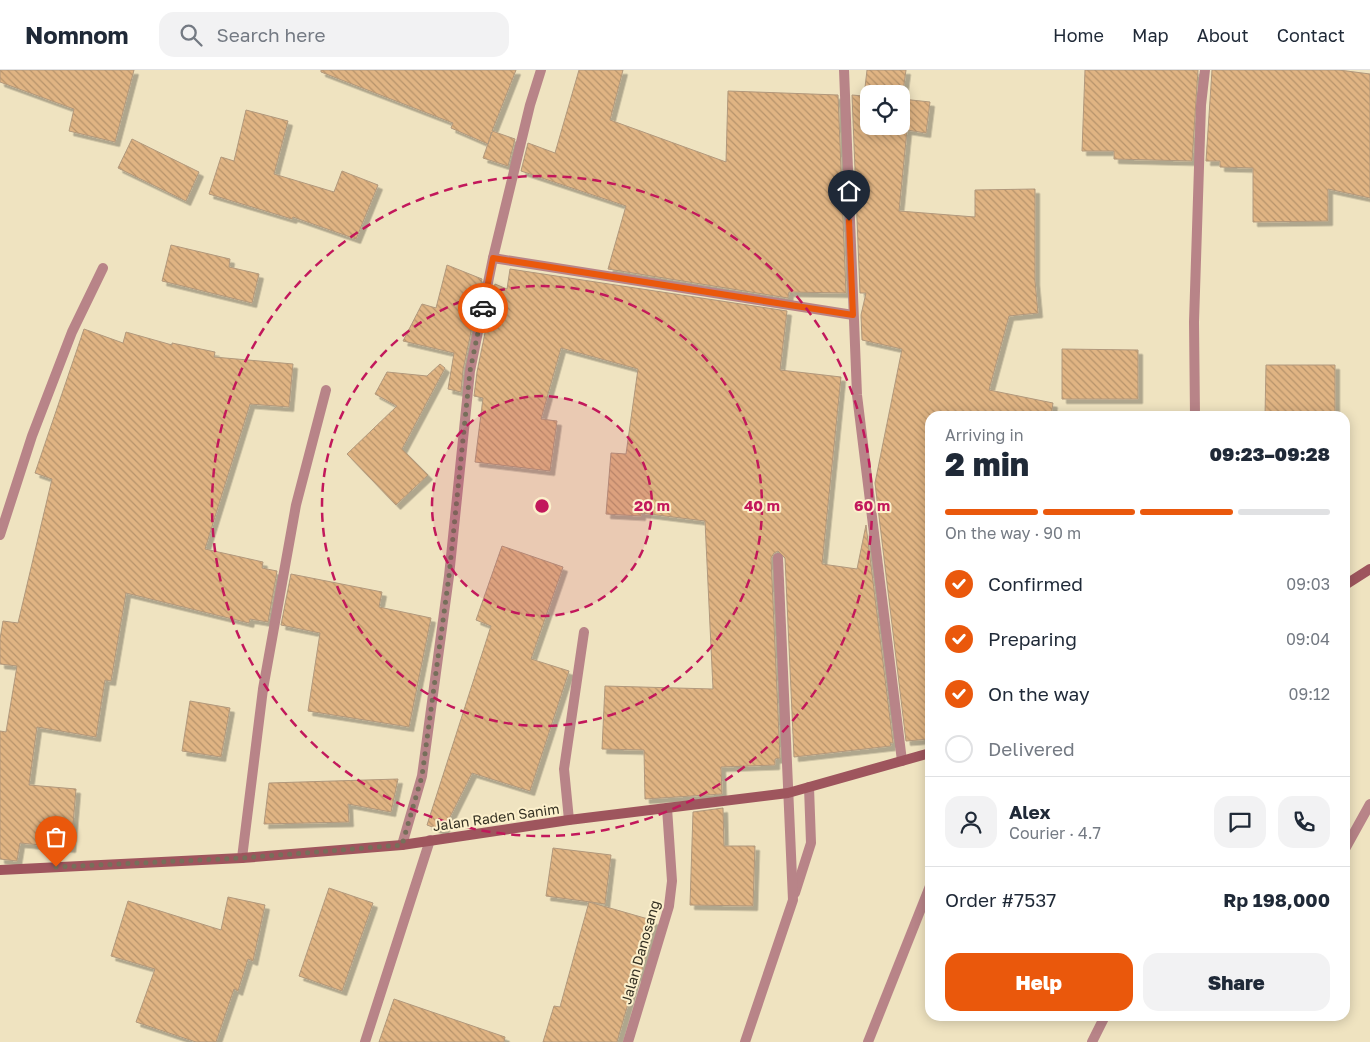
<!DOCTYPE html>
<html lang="en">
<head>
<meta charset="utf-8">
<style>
	:root { --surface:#fff; --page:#f2f2f3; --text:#1f2937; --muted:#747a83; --line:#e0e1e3; --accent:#ea580c }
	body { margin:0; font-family:"Golos Text",sans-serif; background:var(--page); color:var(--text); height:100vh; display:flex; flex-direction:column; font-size:19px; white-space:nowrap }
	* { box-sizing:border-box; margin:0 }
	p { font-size:16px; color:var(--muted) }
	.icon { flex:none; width:28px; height:28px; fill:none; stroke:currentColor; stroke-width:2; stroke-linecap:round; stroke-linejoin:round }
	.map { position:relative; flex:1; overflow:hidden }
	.drawer { position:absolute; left:925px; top:341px; width:425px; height:610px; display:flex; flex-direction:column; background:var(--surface); border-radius:15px; box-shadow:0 2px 12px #0003 }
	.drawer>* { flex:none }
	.fabs { position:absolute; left:860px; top:15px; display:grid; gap:10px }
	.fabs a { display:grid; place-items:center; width:50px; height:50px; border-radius:10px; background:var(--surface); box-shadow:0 2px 12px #0003; font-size:25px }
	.pin { position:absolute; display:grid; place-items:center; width:42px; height:42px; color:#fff; margin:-51px -21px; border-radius:50% 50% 50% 0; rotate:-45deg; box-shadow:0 0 5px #0007 }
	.pin .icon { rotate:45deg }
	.courier { position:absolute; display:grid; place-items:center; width:50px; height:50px; margin:-25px; border:4px solid #ea580c; border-radius:50%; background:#fff; color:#222; box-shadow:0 1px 6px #0007 }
	.overview em { font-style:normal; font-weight:800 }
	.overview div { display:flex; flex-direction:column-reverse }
	.overview { display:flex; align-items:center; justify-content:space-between; height:85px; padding:0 20px }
	h1 { font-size:32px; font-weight:800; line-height:38px }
	.bar { display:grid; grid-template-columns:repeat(4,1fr); gap:8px 5px; align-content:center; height:60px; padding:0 20px }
	.bar i { height:6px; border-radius:4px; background:var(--line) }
	.bar .current { background:var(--accent) }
	.bar p { grid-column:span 4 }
	.line { display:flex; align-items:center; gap:12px; padding:0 20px; border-top:1px solid var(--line) }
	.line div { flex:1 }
	.round { display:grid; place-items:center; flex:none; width:52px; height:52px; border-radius:15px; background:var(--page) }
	ol { padding:0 20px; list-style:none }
	li { display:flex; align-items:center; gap:15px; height:55px }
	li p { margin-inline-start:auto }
	li .icon { padding:5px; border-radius:50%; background:var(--accent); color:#fff; stroke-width:4 }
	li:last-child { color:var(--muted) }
	li i { width:28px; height:28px; border:2px solid var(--line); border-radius:50% }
	.action { display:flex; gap:10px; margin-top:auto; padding:10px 20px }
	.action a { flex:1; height:58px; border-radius:15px; background:var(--accent); color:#fff; font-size:20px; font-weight:800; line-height:58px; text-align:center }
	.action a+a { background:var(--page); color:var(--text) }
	header { display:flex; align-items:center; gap:30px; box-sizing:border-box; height:70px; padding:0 25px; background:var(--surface); border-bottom:1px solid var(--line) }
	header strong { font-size:24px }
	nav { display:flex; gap:28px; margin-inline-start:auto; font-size:18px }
	.search { width:350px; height:45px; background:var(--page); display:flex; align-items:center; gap:12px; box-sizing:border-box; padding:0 18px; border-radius:15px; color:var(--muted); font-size:19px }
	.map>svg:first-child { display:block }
	.building { fill:url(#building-back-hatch); stroke:#b1987c; fill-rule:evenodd; filter:url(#shadow) }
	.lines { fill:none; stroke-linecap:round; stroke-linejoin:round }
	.street { stroke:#b88488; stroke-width:10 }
	.secondary { stroke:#9e555d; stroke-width:10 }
	.done { stroke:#766f5a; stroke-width:5; stroke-dasharray:0 9 }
	.route { stroke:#ea580c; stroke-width:6 }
	.ring { fill:none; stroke:#c2185b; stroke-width:2.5; stroke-dasharray:9 6 }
	.labels { text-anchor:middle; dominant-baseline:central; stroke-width:4; stroke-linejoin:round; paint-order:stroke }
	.street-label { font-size:14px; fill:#353123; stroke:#fcf0cc }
	.centre { fill:#c2185b; stroke:#fcf0cc; stroke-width:2.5 }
	.ring-label { font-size:15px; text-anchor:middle; font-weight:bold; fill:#c2185b; stroke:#fcf0cc; stroke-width:4; stroke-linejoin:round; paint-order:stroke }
</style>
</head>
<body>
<header>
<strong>Nomnom</strong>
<div class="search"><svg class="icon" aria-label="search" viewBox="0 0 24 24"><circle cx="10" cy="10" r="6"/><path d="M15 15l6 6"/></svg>Search here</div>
<nav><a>Home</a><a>Map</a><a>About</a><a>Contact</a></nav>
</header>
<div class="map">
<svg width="1370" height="972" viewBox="0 0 1370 972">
	<defs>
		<pattern id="building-back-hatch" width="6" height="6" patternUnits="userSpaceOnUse" patternTransform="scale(1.25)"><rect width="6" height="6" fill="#e0b483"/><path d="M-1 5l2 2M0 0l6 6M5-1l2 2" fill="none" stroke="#b6936b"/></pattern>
		<filter id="shadow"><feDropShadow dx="4.5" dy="4.5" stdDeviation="0" flood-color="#0004"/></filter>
	</defs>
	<rect width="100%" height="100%" fill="#efe3c0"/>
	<g class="building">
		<polygon points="0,0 134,0 115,72 69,61 74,39 0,12"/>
		<polygon points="321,0 516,0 492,61 515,69 508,96 483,88 492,62 488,74 451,58 453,53 321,2"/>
		<polygon points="579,0 623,0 610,50 726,92 728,21 838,25 846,223 789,222 788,228 608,199 626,136 521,101 528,73 555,83"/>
		<path d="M867 0H906L902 29 930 32 926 63 907 60 899 141 975 147V120L1035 119V211L1038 243 1009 246 989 320 1053 333 1051 346H930V669L906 671 875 413 902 279 862 270 861 245 866 223H860L852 25 864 26ZM869 24H901V56H869Z"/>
		<polygon points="1085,0 1198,0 1192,91 1114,89 1114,81 1082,81"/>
		<polygon points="1212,0 1339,0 1370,4 1370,128 1328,119 1328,151 1253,152 1253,98 1220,97 1220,91 1206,91"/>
		<polygon points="246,40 288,51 274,104 334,122 342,101 378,115 356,169 293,147 292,149 209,124 221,87 234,91"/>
		<polygon points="132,69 199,102 186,131 118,98"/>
		<polygon points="171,175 230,189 229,197 259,204 252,233 162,211"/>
		<polygon points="447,195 482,209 463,300 461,322 448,319 454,283 403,271 422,234 436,238"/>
		<polygon points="510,199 787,241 780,300 841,307 822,494 857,499 866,455 893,673 890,673 891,676 794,687 785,488 778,481 774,483 771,488 780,688 775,689 775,695 721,697 722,724 645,729 644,680 602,679 605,616 713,619 705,451 641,443 641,446 606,444 611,383 626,384 638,299 561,278 541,349 557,351 550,401 475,392 483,328 474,326 477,302 495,214 507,219"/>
		<polygon points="84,259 123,273 126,262 172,275 172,273 215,282 214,287 293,294 289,337 250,334 205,479 263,492 262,498 277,501 268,552 250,549 249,553 126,523 111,611 105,610 96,667 37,657 29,715 76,719 71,778 20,773 17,791 0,789 0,661 6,662 17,596 0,594 0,569 3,551 18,553 52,409 35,403"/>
		<polygon points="1062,279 1138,280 1138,329 1062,329"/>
		<polygon points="440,294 445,298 402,379 428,405 396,435 347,384 397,336 375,324 387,302 427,306"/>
		<polygon points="1266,295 1335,295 1335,346 1265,346"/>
		<polygon points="502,476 563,497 531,589 569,601 530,721 472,703 443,761 427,755 491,556 476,550"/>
		<polygon points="291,504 382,522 379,537 431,548 409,657 308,641 320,563 281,555"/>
		<polygon points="190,631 230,638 221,687 182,681"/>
		<polygon points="398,709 391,742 348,734 349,752 264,754 269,713"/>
		<polygon points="723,738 724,776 755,776 753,836 690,835 693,742"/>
		<polygon points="553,778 611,785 605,834 546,826"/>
		<polygon points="329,818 373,833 342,921 299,906"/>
		<polygon points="228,827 265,835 253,891 248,889 238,921 234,919 216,972 196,972 136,952 155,899 111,886 128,831 221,860"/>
		<polygon points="589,832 655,851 640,907 636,906 617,972 543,972 554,936 560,937"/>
		<polygon points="394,929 505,967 504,972 379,972"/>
	</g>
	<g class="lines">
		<g class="street">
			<polyline points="844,0 857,325 902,691"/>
			<polyline points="493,188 853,245"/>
			<polyline points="1195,346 1194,252 1201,35 1205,0"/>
			<polyline points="0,465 32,366 72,262 103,198"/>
			<polyline points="569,750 564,699 584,562"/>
			<polyline points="402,775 422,706 449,506 470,301 493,188 530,35 541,0"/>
			<polyline points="1345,779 1370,734"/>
			<polyline points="242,788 263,619 296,435 326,320"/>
			<polyline points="795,823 811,773 809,717"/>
			<polyline points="365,972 430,770"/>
			<polyline points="628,972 669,836 672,811 667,738"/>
			<polyline points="745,972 793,830 778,488"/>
			<polyline points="868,972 930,816"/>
			<polyline points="1092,972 1105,946"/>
		</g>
		<g class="secondary">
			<polyline points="1345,515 1370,499"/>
			<polyline points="0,800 242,788 402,775 569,750 788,723 930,683"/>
		</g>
	</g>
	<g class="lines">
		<polyline class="done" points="56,797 242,788 402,775 422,706 449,506 470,301 483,238"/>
		<polyline class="route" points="483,238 493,188 853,245 849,151"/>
	</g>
	<circle cx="542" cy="436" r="110" fill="#c2185b" fill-opacity=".12"/>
	<g class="ring">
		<circle cx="542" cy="436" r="110"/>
		<circle cx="542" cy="436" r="220"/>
		<circle cx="542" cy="436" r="330"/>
	</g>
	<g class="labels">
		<g class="street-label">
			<text transform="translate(496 747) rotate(-8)">Jalan Raden Sanim</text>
			<text transform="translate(640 882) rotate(-74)">Jalan Danosang</text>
		</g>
	</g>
	<circle cx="542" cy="436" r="8" class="centre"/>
	<g class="ring-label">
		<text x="652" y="441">20 m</text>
		<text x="762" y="441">40 m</text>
		<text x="872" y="441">60 m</text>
	</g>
</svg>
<div class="fabs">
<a><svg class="icon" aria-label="locate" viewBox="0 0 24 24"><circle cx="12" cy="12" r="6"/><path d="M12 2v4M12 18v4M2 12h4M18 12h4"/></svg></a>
</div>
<div class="pin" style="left:56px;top:797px;background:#ea580c"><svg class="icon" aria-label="bag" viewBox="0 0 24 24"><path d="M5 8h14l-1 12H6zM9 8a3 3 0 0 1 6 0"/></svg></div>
<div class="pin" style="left:849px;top:151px;background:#1f2937"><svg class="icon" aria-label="home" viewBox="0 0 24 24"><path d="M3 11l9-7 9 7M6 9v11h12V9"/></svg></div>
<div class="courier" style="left:483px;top:238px"><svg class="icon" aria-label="car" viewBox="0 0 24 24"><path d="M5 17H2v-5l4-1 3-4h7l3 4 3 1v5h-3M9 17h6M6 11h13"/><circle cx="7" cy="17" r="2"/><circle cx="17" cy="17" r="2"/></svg></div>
<section class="drawer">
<div class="overview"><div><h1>2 min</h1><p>Arriving in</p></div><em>09:23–09:28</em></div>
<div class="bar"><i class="current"></i><i class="current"></i><i class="current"></i><i></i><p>On the way · 90 m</p></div>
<ol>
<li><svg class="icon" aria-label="check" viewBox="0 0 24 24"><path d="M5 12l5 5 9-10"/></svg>Confirmed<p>09:03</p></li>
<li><svg class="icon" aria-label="check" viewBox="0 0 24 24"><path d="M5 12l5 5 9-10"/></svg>Preparing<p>09:04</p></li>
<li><svg class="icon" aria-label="check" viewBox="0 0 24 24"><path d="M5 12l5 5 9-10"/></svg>On the way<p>09:12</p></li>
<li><i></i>Delivered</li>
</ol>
<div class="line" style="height:90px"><a class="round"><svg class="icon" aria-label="person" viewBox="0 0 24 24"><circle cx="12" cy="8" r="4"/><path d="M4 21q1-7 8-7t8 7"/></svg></a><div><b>Alex</b><p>Courier · 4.7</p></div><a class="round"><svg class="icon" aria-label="chat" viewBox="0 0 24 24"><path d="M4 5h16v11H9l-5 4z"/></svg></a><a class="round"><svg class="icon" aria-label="phone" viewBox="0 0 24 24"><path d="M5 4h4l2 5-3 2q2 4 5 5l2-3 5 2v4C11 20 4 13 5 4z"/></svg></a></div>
<div class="line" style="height:65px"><div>Order #7537</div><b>Rp 198,000</b></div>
<div class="action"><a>Help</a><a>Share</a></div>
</section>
</div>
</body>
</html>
